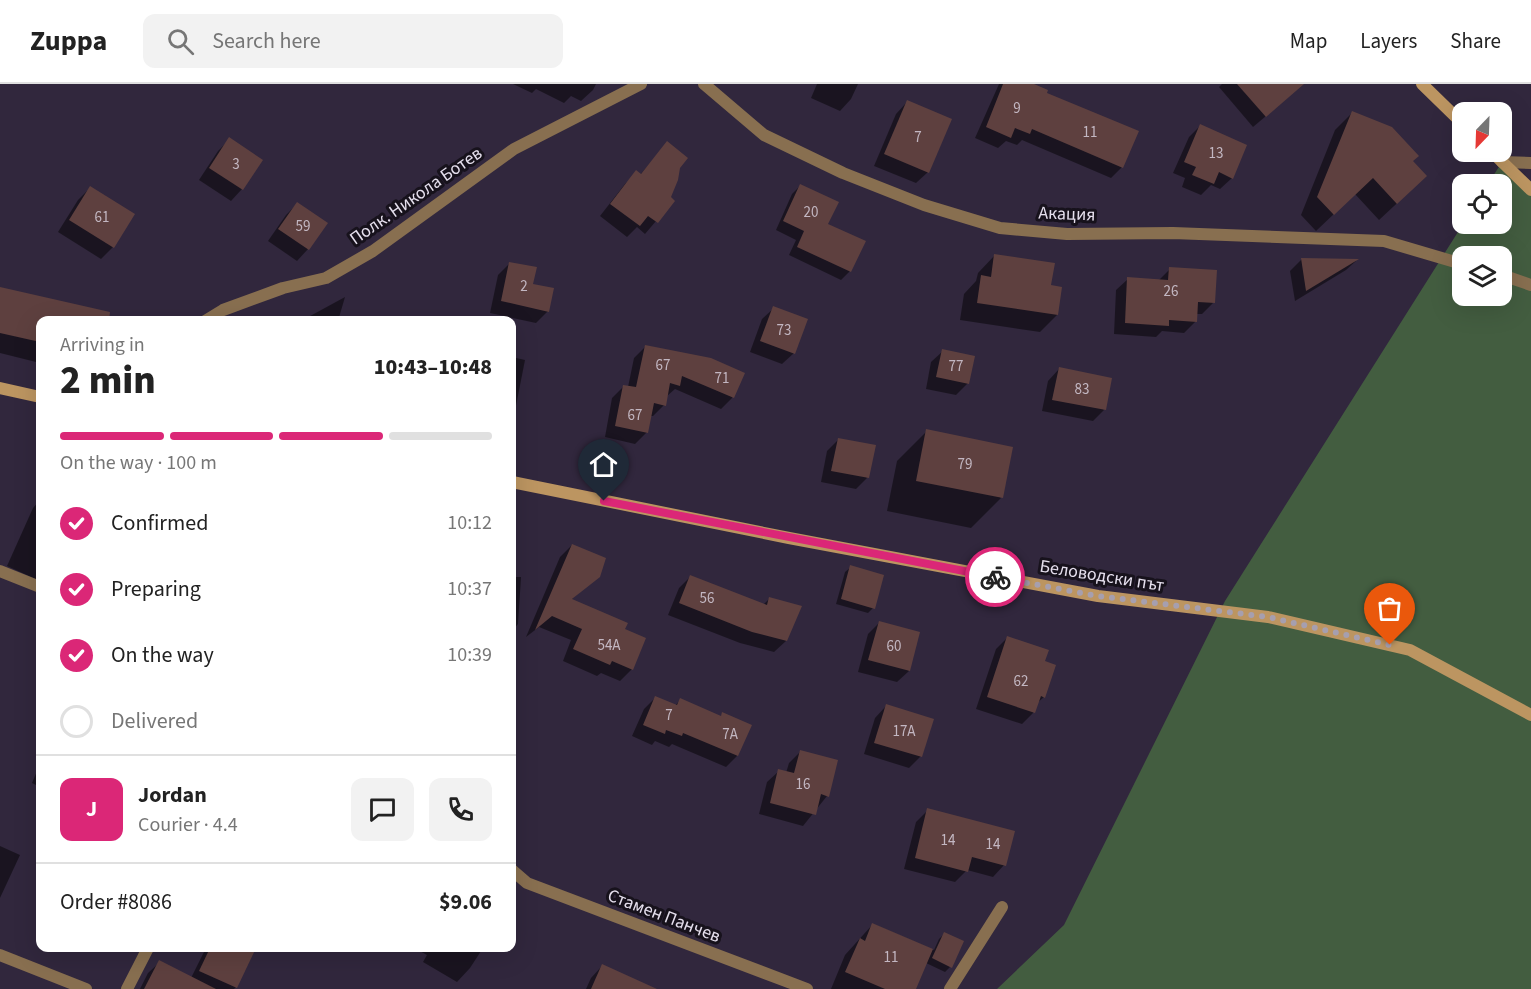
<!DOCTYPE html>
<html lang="en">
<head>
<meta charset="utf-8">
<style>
	:root { --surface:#fff; --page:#f2f2f2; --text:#222; --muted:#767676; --line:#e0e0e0; --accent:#db2777 }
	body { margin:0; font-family:"Source Sans 3",sans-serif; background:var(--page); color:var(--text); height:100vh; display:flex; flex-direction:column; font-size:22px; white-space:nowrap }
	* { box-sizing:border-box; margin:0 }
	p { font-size:20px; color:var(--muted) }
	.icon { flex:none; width:33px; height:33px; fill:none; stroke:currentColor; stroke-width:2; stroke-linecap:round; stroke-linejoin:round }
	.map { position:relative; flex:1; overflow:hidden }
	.sheet { position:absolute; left:36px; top:232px; width:480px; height:636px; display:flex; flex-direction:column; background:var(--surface); border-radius:12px; box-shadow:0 6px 24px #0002 }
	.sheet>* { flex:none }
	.needle { width:39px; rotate:203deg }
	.controls { position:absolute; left:1452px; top:18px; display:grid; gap:12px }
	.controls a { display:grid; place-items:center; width:60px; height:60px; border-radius:12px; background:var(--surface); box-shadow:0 6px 24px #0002; font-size:30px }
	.pin { position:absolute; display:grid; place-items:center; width:51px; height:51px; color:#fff; margin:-62px -26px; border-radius:50% 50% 50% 0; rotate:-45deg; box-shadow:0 0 6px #0007 }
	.pin .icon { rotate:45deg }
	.courier { position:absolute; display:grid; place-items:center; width:60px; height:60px; margin:-30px; border:4px solid #db2777; border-radius:50%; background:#fff; color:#222; box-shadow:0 2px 8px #0007 }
	.summary em { font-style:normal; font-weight:800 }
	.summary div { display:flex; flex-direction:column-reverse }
	.summary { display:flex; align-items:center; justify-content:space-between; height:102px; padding:0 24px }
	h1 { font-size:39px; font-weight:800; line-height:45px }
	.bar { display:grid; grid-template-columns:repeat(4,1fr); gap:9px 6px; align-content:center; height:72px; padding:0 24px }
	.bar i { height:8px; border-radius:4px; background:var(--line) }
	.bar .current { background:var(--accent) }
	.bar p { grid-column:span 4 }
	.line { display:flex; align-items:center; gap:15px; padding:0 24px; border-top:2px solid var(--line) }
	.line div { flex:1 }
	.round { display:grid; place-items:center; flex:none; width:63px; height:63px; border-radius:12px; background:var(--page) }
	ol { padding:0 24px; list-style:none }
	li { display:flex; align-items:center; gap:18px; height:66px }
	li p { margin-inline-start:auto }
	li .icon { padding:6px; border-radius:50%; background:var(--accent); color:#fff; stroke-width:4 }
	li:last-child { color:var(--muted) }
	li i { width:33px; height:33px; border:3px solid var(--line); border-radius:50% }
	header { display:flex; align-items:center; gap:36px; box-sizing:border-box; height:84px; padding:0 30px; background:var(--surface); border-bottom:2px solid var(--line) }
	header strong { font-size:28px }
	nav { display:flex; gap:33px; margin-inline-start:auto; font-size:21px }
	.search { width:420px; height:54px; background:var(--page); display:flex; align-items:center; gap:15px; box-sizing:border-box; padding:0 21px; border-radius:12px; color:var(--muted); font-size:22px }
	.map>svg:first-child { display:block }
	.green { fill:#435d40; fill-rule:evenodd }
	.shadow { fill:#0007 }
	.building { fill:#5e403f }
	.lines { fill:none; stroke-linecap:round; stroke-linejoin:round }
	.lane { stroke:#886f50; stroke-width:12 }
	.street { stroke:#886f50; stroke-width:12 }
	.secondary { stroke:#bc9561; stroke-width:12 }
	.done { stroke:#a69faf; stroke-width:6; stroke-dasharray:0 10.8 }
	.route { stroke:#db2777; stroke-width:8 }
	.labels { text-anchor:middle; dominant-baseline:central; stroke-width:6; stroke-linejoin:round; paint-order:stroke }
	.number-label { font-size:15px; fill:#c3b7c2 }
	.street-label { font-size:18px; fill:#e5dfed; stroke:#17121c }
</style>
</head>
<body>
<header>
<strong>Zuppa</strong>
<div class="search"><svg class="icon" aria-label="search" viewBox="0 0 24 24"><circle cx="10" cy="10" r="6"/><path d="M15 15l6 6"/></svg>Search here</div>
<nav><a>Map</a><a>Layers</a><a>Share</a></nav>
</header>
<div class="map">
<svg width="1531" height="905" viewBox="0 0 1531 905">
	<rect width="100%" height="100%" fill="#31273d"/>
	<path class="green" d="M1502 78 1531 106V905H997L1064 841 1225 517 1463 140H1502V100H1488ZM1462 172H1502V212H1462Z"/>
	<g class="shadow">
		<polygon points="513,0 596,0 593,6 581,17 571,12 564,19 536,5 532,9"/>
		<polygon points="817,0 858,0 851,15 840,27 811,14"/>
		<polygon points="999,0 1030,0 1045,10 1122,83 1111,94 1022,56 1017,61 1006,57 998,64 975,54"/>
		<polygon points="1222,0 1294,0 1286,15 1253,43 1219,3"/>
		<polygon points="907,18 928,88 916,99 874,82 896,30"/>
		<polygon points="1352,29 1411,77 1408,109 1379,136 1355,110 1316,147 1301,131 1335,46"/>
		<polygon points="1200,42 1232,94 1220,105 1211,101 1201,111 1182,103 1185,94 1173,89 1189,53"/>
		<polygon points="230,55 242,105 231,117 199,96 218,67"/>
		<polygon points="667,59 678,83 669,114 673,117 645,150 637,143 627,153 600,132 625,100 637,88 640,91"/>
		<polygon points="800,102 826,140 850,187 841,196 789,171 796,156 776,146 792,110"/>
		<polygon points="90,104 133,131 113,163 101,175 58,148 78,116"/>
		<polygon points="297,120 308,165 297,177 268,157 286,131"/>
		<polygon points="995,171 1050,202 1057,231 1040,248 960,236 964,210 976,197 978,189"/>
		<polygon points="1302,175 1356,177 1346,186 1295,217 1290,187"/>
		<polygon points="510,179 531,201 548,227 536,239 490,229 498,191"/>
		<polygon points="1170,185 1213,219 1202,230 1196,230 1196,237 1184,249 1162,247 1156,253 1114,250 1116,206 1128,195 1158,197"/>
		<polygon points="0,204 72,237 40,237 40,279 0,269"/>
		<polygon points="345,213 338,237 301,237"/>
		<polygon points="774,224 794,269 782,280 750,268 762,235"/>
		<polygon points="646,262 743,289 732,314 721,325 675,305 667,312 664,321 653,332 650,332 647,348 635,360 605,353 612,314 624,302 628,303 634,274"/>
		<polygon points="943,267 968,299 956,311 926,305 931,278"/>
		<polygon points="512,273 525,276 512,342"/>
		<polygon points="1059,285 1104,326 1093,337 1042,327 1048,297"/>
		<polygon points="927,347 1001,414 971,444 887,427 897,377"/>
		<polygon points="839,355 867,394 856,405 821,398 827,367"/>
		<polygon points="40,416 40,497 7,482 33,424"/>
		<polygon points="572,461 598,492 571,516 623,546 632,585 620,597 601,589 597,592 563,577 571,556 539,543 526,553 560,473"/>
		<polygon points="851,483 873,524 868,529 836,520 845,488"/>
		<polygon points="691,492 763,521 770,514 786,557 774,568 740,559 668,531 679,504"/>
		<polygon points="512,493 521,493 518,540 512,547"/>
		<polygon points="879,539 909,587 897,598 858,588 868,550"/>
		<polygon points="1007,554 1043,578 1044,613 1036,620 1033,629 1022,640 976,625 996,565"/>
		<polygon points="655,614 675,622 680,616 720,633 723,630 737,672 726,683 672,660 669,663 655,657 652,661 632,652 644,625"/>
		<polygon points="886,622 921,672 909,684 864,670 875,634"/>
		<polygon points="800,668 827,712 803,742 759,730 767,698 779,687 786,689 789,679"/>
		<polygon points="40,680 40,703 32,699"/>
		<polygon points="928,726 1004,781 993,793 967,786 955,798 904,785 916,738"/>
		<polygon points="0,762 20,771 0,814"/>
		<polygon points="873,840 934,866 939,855 944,850 950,883 945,888 926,879 915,905 831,905 845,871"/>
		<polygon points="206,864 239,864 236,903 234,905 140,905 148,889 160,878 191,894"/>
		<polygon points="414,864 483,864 470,884 457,898 423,878 427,871"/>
		<polygon points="602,882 625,905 586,905 591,894"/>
	</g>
	<g class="building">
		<polygon points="1003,0 1034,0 1048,6 1047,9 1139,47 1123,84 1032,45 1030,50 1015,44 1011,54 986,43"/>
		<polygon points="1237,0 1304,0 1266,33"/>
		<polygon points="907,16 952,35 929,89 884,70"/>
		<polygon points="1352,27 1392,43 1419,72 1413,77 1427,92 1397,120 1373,94 1334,131 1317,113"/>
		<polygon points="1200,40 1247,61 1233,95 1219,88 1214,100 1192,91 1196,83 1184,78"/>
		<polygon points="229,53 263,76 243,106 209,84"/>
		<polygon points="667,57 688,74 680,84 678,96 671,113 675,117 658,139 648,132 640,142 610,120 636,86 641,90"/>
		<polygon points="800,100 839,118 828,140 866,157 851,188 797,163 804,147 783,137"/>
		<polygon points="90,102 135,130 114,164 69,136"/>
		<polygon points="297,118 328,139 309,166 278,145"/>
		<polygon points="994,170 1055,179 1051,201 1062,203 1058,231 977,219 981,191 991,193"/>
		<polygon points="1301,174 1359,175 1306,207"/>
		<polygon points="509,178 537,183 533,200 554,204 549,228 501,217"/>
		<polygon points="1169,183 1217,186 1215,219 1198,218 1197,238 1169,236 1169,242 1125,239 1127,193 1168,196"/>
		<polygon points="0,203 110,228 109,237 40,237 40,258 0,249"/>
		<polygon points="773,222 808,235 795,270 760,257"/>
		<polygon points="645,261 711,274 745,289 734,314 682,292 680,302 670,299 666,322 654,319 648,349 615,342 623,301 636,303"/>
		<polygon points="942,265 975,272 969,300 936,293"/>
		<polygon points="1059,283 1112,294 1106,326 1052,316"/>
		<polygon points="926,345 1013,363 1003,414 916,397"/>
		<polygon points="838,354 876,361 869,394 831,387"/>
		<polygon points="572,460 606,474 600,493 572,515 628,539 625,545 646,554 633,586 612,577 610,581 573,565 582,545 552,532 535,546"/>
		<polygon points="850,481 884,491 875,525 841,515"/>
		<polygon points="690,491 767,521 769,513 802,522 787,557 752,548 679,519"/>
		<polygon points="879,537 920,548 910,587 868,576"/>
		<polygon points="1007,552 1049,566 1045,577 1056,581 1045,614 1041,612 1035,629 987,613"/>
		<polygon points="655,612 677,621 680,614 721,632 722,628 752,641 738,672 683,649 682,652 666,646 665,650 643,641"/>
		<polygon points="886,620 934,635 922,673 874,659"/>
		<polygon points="800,666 838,676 829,713 821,710 816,731 770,719 778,685 794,689"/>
		<polygon points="927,724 1015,747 1006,782 972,773 968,788 915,774"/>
		<polygon points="872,839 933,865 916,905 885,905 845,888 860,854 865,857"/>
		<polygon points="944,848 964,857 952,884 932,874"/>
		<polygon points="210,864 256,864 237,904 199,887"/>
		<polygon points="159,876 216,905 144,905"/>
		<polygon points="602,880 657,905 591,905"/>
	</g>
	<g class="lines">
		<polyline class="lane" points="127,905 148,864"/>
		<g class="street">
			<polyline points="704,0 764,51 843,89 924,121 1000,144 1067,150 1173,149 1384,157 1462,180"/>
			<polyline points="1502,78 1531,79"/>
			<polyline points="1502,191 1531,201"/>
			<polyline points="205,237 223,226 283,204 326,194 373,167 514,65 641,0"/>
			<polyline points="0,487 40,503"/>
			<polyline points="512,786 527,799 807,905"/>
			<polyline points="0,871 86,905"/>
			<polyline points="950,905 1002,823"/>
		</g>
		<g class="secondary">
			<polyline points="1422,0 1462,39"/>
			<polyline points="1492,68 1531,106"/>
			<polyline points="0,304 40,313"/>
			<polyline points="512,398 789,454 1098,512 1268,533 1410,566 1531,631"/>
		</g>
	</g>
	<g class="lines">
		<polyline class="done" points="995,493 1098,512 1268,533 1390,561"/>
		<polyline class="route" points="604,417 995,493"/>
	</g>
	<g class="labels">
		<g class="number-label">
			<text x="1017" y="24">9</text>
			<text x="1090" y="48">11</text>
			<text x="918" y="53">7</text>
			<text x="1216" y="69">13</text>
			<text x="236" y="80">3</text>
			<text x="811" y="128">20</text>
			<text x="102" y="133">61</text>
			<text x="303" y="142">59</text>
			<text x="524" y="202">2</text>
			<text x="1171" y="207">26</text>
			<text x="784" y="246">73</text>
			<text x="663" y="281">67</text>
			<text x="956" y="282">77</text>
			<text x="722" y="294">71</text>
			<text x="1082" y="305">83</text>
			<text x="635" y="331">67</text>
			<text x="965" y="380">79</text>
			<text x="707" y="514">56</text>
			<text x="609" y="561">54А</text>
			<text x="894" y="562">60</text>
			<text x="1021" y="597">62</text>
			<text x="669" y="631">7</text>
			<text x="904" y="647">17А</text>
			<text x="730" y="650">7А</text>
			<text x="803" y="700">16</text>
			<text x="948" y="756">14</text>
			<text x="993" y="760">14</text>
			<text x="891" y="873">11</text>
		</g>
		<g class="street-label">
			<text transform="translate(416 112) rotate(-35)">Полк. Никола Ботев</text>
			<text transform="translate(1067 130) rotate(2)">Акация</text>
			<text transform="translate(1102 492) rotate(9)">Беловодски път</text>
			<text transform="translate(664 832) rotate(21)">Стамен Панчев</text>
		</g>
	</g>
</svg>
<div class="controls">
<a><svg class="needle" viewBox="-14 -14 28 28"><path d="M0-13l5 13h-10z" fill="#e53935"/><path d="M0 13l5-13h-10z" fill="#767676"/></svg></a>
<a><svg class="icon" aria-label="locate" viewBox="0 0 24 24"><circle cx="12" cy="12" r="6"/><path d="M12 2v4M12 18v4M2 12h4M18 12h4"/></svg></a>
<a><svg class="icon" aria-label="layers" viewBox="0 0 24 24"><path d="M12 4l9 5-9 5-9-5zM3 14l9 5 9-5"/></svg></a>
</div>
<div class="pin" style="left:1390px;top:561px;background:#ea580c"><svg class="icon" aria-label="bag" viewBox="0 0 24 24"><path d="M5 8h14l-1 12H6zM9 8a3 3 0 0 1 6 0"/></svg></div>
<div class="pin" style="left:604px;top:417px;background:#1f2937"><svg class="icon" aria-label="home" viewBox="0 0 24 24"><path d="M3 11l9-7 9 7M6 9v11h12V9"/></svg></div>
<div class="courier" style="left:995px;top:493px"><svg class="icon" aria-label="bike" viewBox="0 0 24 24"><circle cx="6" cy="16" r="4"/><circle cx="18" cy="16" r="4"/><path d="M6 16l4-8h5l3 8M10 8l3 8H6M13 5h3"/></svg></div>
<section class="sheet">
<div class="summary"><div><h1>2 min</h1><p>Arriving in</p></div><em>10:43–10:48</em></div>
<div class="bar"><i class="current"></i><i class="current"></i><i class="current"></i><i></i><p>On the way · 100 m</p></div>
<ol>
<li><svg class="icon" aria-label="check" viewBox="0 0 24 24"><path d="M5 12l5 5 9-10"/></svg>Confirmed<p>10:12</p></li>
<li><svg class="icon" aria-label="check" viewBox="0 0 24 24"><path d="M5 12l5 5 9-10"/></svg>Preparing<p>10:37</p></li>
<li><svg class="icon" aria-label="check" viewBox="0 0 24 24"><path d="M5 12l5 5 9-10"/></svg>On the way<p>10:39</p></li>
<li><i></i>Delivered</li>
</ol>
<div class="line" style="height:108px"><b class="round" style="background:var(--accent);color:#fff">J</b><div><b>Jordan</b><p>Courier · 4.4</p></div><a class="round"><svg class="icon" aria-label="chat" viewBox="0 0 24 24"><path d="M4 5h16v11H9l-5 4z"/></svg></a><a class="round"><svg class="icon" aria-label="phone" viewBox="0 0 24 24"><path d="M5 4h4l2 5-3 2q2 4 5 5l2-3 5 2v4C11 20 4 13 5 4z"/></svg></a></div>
<div class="line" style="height:78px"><div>Order #8086</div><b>$9.06</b></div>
</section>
</div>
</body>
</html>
